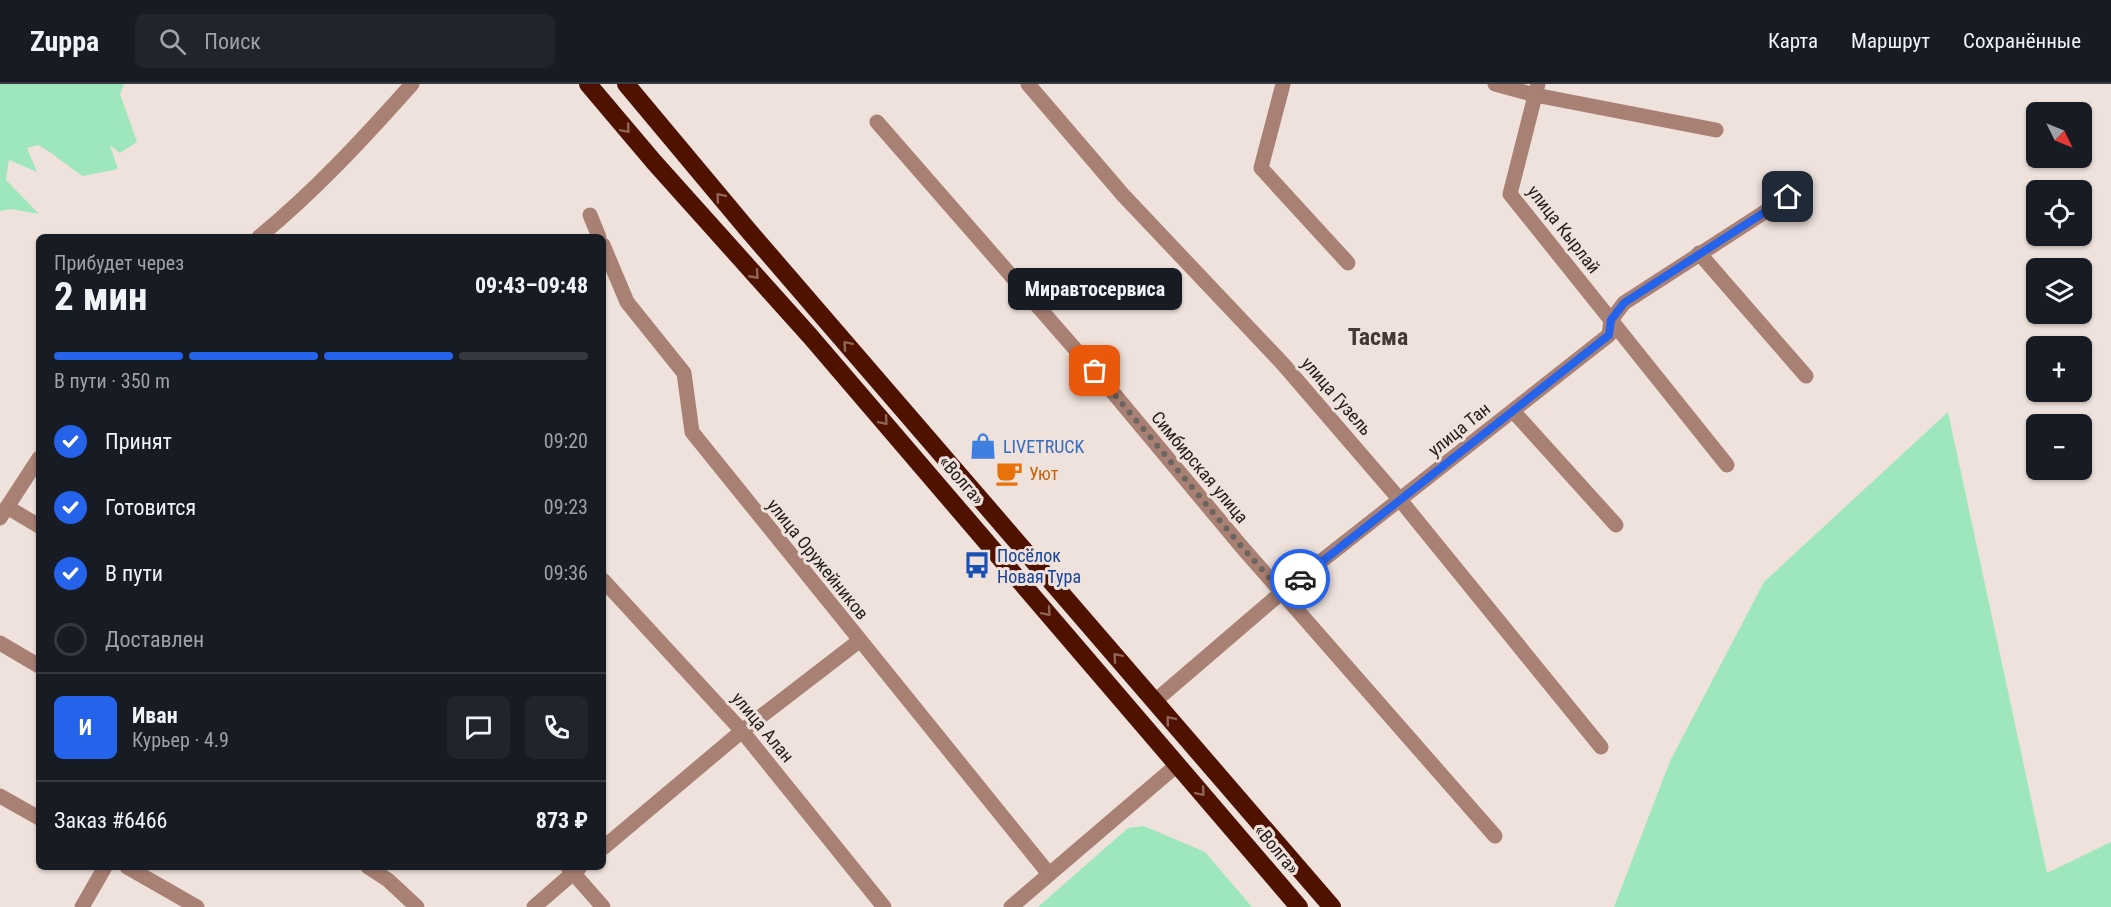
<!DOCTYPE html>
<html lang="ru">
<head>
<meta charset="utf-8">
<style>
	:root { --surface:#171b24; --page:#20242c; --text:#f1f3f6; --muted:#9ea1a6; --line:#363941; --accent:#2563eb }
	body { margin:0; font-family:"Roboto Condensed",sans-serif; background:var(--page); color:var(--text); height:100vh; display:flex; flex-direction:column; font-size:22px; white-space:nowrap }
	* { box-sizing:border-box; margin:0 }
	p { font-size:20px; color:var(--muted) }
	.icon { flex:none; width:33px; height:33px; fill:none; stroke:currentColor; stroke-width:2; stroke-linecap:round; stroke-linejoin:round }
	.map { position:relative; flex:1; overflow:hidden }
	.details { position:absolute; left:36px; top:150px; width:570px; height:636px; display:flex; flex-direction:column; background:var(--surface); border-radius:9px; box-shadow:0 2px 4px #0004 }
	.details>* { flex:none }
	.needle { width:39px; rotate:133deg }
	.tools { position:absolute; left:2026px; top:18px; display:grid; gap:12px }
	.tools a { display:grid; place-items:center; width:66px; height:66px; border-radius:9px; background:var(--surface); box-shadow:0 2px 4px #0004; font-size:30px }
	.pin { position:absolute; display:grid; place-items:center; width:51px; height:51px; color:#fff; margin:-26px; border-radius:12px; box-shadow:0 3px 9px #0006 }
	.courier { position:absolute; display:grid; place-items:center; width:60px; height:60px; margin:-30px; border:4px solid #2563eb; border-radius:50%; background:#fff; color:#222; box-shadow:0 2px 8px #0007 }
	.bubble { position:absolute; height:42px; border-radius:9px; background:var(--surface); box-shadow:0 2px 4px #0004; font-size:20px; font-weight:700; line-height:42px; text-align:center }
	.headline em { font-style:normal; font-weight:700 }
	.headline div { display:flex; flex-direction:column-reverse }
	.headline { display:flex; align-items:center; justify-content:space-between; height:102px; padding:0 18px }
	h1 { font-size:39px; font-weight:700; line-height:45px }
	.bar { display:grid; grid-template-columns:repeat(4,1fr); gap:9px 6px; align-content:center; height:72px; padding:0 18px }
	.bar i { height:8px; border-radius:4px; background:var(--line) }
	.bar .active { background:var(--accent) }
	.bar p { grid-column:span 4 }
	.line { display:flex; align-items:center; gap:15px; padding:0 18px; border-top:2px solid var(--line) }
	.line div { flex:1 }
	.round { display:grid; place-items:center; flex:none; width:63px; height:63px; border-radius:9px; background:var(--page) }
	ol { padding:0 18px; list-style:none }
	li { display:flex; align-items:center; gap:18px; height:66px }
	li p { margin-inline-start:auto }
	li .icon { padding:6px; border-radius:50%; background:var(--accent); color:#fff; stroke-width:4 }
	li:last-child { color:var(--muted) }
	li i { width:33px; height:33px; border:3px solid var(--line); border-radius:50% }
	header { display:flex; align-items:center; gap:36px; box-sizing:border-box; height:84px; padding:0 30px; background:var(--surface); border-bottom:2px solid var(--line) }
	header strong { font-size:28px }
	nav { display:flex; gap:33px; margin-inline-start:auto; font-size:21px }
	.search { width:420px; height:54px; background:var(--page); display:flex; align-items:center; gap:15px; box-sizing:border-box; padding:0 21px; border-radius:9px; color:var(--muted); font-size:22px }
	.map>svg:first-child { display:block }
	.green { fill:#9ee7bc }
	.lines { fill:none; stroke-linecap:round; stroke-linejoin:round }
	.minor { stroke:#a88074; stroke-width:15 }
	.highway { stroke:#4f1200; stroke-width:18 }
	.oneway { stroke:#8f6558 }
	.done { stroke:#6c6460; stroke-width:6; stroke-dasharray:0 10.8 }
	.route { stroke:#2563eb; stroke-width:8 }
	.labels { text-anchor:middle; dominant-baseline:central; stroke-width:6; stroke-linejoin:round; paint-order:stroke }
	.street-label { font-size:18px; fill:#25201e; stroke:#efe2dc }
	.shop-label { font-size:18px; fill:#366cbe; stroke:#efe2dc; text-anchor:start }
	.food-label { font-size:18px; fill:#c56008; stroke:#efe2dc; text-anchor:start }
	.transit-label { font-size:18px; fill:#164399; stroke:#efe2dc; text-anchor:start }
	.district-label { font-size:24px; font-weight:bold; fill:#433934; stroke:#efe2dc }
</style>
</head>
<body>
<header>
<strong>Zuppa</strong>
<div class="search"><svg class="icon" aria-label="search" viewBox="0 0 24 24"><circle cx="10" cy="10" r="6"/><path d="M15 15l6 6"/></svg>Поиск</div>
<nav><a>Карта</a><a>Маршрут</a><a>Сохранённые</a></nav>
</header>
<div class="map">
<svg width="2111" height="823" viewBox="0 0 2111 823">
	<rect width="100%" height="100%" fill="#efe2dc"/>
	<g class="green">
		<path d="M0 0H124L120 10 137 58 120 69 110 61 118 85 83 92C67 82 55 70 38 61L27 64 37 88 9 76 6 96 39 130 11 125 0 127Z"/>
		<polygon points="1948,328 2047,789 2111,758 2111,823 1614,823 1670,677 1764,498"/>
		<polygon points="1144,742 1205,768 1252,823 1038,823 1128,744"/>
	</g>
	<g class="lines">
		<g class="minor">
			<polyline points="1028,0 1123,111 1283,280 1401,417 1601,663"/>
			<polyline points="1283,0 1261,84 1348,179"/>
			<polyline points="1495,0 1535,11 1716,46"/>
			<polyline points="1538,0 1510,110 1727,381"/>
			<polyline points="877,38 1110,305 1241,462 1495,752"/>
			<polyline points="590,131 599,153"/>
			<path d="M259 153C315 107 364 54 412 0"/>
			<polyline points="603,161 627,218 684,289 692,348 1049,790"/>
			<polyline points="1699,169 1806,292"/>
			<polyline points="1513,327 1616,441"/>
			<polyline points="7,423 39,442"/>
			<polyline points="0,434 39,374"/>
			<polyline points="603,496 742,647 884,823"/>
			<polyline points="0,559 39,582"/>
			<polyline points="1155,617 1282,508 1609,251 1611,236 1624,219 1788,113"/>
			<polyline points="0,712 39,734"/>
			<polyline points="603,764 742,647 859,557"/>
			<polyline points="127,783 197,823"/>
			<polyline points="368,783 388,796 417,823"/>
			<polyline points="568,783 603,823"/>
			<polyline points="82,823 105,783"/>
			<polyline points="534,823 580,783"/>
			<polyline points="1011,823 1177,681"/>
		</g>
		<g class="highway">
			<polyline points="588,0 654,78 810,252 1299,823"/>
			<polyline points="626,0 748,146 1332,823"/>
		</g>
	</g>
	<defs><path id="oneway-chevron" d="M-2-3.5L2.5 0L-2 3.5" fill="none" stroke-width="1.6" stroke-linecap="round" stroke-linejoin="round" transform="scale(1.5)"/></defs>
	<g class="oneway">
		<use href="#oneway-chevron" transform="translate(626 45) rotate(50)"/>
		<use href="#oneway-chevron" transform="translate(720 113) rotate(-130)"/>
		<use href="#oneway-chevron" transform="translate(755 191) rotate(48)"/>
		<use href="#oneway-chevron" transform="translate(847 261) rotate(-131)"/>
		<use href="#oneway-chevron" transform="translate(884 337) rotate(49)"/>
		<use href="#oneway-chevron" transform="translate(1047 528) rotate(49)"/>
		<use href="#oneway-chevron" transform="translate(1117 573) rotate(-131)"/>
		<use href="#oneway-chevron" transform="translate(1170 636) rotate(-130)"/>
		<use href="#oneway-chevron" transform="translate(1201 708) rotate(50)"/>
	</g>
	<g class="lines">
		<polyline class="done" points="1095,287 1241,462 1282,508 1300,495"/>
		<polyline class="route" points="1300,495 1609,251 1611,236 1624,219 1788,113"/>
	</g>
	<defs>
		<symbol id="shop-bare" viewBox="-9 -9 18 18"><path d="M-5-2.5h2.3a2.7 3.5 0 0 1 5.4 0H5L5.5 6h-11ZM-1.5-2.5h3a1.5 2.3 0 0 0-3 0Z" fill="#3f7fe0" stroke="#efe2dc" stroke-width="2.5" paint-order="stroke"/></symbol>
		<symbol id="cafe-bare" viewBox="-9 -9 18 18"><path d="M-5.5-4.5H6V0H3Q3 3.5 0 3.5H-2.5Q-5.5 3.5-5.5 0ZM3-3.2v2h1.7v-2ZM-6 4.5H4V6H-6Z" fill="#e8710a" stroke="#efe2dc" stroke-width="2.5" paint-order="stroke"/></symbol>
		<symbol id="bus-bare" viewBox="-9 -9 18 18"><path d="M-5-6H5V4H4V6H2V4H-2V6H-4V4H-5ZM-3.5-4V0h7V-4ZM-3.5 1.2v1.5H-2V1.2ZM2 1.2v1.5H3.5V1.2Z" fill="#1a4fb4" stroke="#efe2dc" stroke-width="2.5" paint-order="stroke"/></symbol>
	</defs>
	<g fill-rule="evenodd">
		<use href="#shop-bare" x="964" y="343" width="38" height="38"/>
		<use href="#cafe-bare" x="990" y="370" width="38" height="38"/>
		<use href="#bus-bare" x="958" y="462" width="38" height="38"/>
	</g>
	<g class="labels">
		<g class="street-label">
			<text transform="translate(1564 145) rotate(52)">улица Кырлай</text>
			<text transform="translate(1337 312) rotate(49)">улица Гузель</text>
			<text transform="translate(1459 345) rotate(-39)">улица Тан</text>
			<text transform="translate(1200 383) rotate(50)">Симбирская улица</text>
			<text transform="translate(962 396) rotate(49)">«Волга»</text>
			<text transform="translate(818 475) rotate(51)">улица Оружейников</text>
			<text transform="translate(763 643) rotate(50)">улица Алан</text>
			<text transform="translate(1277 765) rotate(50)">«Волга»</text>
		</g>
		<g class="shop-label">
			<text x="1003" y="362">LIVETRUCK</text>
		</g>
		<g class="food-label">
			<text x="1029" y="389">Уют</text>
		</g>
		<g class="transit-label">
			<text x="997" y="471">Посёлок<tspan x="997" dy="21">Новая Тура</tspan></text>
		</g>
		<g class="district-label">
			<text x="1378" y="253">Тасма</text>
		</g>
	</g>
</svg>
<div class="tools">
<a><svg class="needle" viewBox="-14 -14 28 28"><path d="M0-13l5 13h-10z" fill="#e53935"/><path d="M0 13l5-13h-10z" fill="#9ea1a6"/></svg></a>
<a><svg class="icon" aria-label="locate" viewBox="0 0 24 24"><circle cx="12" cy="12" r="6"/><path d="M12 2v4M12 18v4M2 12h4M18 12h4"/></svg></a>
<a><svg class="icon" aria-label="layers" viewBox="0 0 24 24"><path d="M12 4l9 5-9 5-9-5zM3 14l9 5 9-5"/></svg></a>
<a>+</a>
<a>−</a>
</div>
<div class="pin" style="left:1095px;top:287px;background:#ea580c"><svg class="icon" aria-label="bag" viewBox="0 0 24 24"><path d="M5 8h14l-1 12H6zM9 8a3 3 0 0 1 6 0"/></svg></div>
<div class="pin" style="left:1788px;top:113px;background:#1f2937"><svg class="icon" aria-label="home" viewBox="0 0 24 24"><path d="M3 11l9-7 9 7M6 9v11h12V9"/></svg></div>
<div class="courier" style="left:1300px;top:495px"><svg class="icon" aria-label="car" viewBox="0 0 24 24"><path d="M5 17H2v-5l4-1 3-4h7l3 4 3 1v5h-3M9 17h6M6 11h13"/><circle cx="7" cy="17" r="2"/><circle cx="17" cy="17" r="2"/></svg></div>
<div class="bubble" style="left:1008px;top:184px;width:174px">Миравтосервиса</div>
<section class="details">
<div class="headline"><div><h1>2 мин</h1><p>Прибудет через</p></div><em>09:43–09:48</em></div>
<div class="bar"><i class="active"></i><i class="active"></i><i class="active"></i><i></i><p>В пути · 350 m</p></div>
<ol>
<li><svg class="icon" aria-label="check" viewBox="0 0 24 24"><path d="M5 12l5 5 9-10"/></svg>Принят<p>09:20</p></li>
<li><svg class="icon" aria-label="check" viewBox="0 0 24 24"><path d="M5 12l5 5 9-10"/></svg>Готовится<p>09:23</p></li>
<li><svg class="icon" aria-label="check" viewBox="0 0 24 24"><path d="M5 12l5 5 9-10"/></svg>В пути<p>09:36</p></li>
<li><i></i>Доставлен</li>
</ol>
<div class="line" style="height:108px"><b class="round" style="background:var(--accent);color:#fff">И</b><div><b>Иван</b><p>Курьер · 4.9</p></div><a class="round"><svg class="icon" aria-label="chat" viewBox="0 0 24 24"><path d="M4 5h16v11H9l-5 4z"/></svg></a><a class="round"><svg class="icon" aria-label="phone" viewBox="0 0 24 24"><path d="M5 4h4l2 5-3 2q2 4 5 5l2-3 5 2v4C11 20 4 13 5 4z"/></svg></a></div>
<div class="line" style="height:78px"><div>Заказ #6466</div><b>873 ₽</b></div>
</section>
</div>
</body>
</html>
